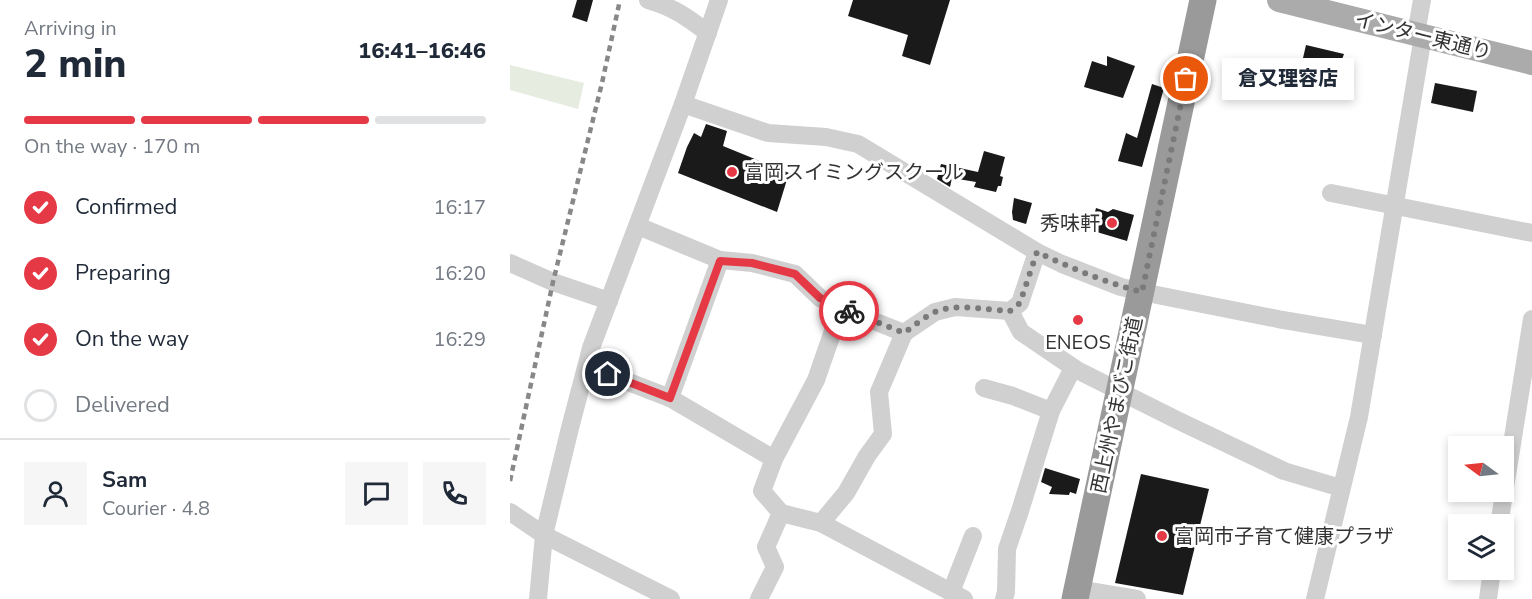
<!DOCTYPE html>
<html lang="en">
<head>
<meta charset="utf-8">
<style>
	:root { --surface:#fff; --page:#f6f6f7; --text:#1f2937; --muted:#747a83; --line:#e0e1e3; --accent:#e63946 }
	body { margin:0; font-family:"Nunito Sans","Noto Sans JP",sans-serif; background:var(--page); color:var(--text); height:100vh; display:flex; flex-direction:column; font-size:22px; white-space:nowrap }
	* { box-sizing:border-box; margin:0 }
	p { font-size:20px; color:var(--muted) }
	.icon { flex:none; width:33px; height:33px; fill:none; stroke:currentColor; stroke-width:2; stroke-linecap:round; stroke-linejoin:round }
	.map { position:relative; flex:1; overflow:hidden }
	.panel { display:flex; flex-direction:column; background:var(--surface); width:510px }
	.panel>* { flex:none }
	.needle { width:39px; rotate:285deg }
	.buttons { position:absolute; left:938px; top:436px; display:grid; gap:12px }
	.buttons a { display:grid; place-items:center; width:66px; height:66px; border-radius:0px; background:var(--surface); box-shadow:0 3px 9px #0003; font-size:30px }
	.pin { position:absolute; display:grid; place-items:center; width:51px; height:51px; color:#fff; margin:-26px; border:3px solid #fff; border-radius:50%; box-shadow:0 2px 6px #0007 }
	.courier { position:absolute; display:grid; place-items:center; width:60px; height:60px; margin:-30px; border:4px solid #e63946; border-radius:50%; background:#fff; color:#222; box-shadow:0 2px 8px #0007 }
	.bubble { position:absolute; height:42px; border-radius:0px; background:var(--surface); box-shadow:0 3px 9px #0003; font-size:20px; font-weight:800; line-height:42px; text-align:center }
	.summary em { font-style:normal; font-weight:800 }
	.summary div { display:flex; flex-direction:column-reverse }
	.summary { display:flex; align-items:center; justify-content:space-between; height:102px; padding:0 24px }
	h1 { font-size:39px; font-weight:800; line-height:45px }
	.bar { display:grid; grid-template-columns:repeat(4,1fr); gap:9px 6px; align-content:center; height:72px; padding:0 24px }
	.bar i { height:8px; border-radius:4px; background:var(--line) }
	.bar .selected { background:var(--accent) }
	.bar p { grid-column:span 4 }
	.line { display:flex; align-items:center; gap:15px; padding:0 24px; border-top:2px solid var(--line) }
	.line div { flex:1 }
	.round { display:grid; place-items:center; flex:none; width:63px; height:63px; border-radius:0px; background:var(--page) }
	ol { padding:0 24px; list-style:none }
	li { display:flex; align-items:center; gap:18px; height:66px }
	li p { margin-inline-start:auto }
	li .icon { padding:6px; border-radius:50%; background:var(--accent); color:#fff; stroke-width:4 }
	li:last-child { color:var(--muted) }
	li i { width:33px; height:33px; border:3px solid var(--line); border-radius:50% }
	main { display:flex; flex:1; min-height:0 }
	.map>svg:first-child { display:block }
	.green { fill:#e6ecdf }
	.building { fill:#1a1a1a }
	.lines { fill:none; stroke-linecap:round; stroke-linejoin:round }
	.minor { stroke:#d0d0d0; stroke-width:18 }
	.major { stroke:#ababab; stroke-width:24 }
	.highway { stroke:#9a9a9a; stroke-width:27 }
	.rail { stroke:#888; stroke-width:4.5; stroke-dasharray:6 4.5; stroke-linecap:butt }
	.done { stroke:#7a7a7a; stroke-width:6; stroke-dasharray:0 10.8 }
	.route { stroke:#e63946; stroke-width:8 }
	.poi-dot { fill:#e63946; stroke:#fff; stroke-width:2 }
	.labels { text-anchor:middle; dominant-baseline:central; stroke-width:6; stroke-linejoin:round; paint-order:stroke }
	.street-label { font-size:20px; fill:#333; stroke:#fff }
	.poi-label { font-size:20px; fill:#333; stroke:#fff; text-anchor:start }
</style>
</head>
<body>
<main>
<section class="panel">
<div class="summary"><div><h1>2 min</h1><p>Arriving in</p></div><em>16:41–16:46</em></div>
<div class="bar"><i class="selected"></i><i class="selected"></i><i class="selected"></i><i></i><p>On the way · 170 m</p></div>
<ol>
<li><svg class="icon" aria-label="check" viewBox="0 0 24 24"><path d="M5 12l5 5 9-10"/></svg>Confirmed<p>16:17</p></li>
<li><svg class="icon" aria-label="check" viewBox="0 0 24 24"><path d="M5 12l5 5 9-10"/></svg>Preparing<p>16:20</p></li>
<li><svg class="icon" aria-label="check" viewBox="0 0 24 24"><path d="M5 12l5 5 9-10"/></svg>On the way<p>16:29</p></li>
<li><i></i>Delivered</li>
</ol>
<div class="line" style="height:108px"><a class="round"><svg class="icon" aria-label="person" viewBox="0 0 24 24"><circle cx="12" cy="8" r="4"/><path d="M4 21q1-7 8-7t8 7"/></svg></a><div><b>Sam</b><p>Courier · 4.8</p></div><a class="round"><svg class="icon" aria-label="chat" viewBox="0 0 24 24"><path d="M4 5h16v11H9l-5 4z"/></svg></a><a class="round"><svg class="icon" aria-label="phone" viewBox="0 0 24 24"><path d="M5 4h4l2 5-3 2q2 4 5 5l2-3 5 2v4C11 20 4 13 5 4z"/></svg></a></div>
</section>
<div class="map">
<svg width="1022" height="599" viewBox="0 0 1022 599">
	<rect width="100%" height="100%" fill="#fff"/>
	<polygon class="green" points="0,65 74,83 68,109 0,90"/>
	<g class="building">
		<polygon points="67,0 83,0 77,22 62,17"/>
		<polygon points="343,0 440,0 420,65 392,56 398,35 338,16"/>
		<polygon points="796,45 834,54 821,89 788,80"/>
		<polygon points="597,56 625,66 613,98 574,87 582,61 597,66"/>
		<polygon points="925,83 967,91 963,112 921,103"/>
		<polygon points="642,84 654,88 632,167 608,161 616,133 627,138"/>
		<polygon points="196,124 217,131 213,146 279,173 267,212 168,173 177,147 184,133 191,137"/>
		<polygon points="474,151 495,157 490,176 493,177 491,186 488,186 486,192 464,187 466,182 442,178 440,187 427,179 431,164 468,172"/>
		<polygon points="504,198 522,203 516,224 503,220 502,212"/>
		<polygon points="586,208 598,212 603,209 624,215 617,241 580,230"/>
		<polygon points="535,468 570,479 566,494 560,492 559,495 539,494 542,487 531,482"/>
		<polygon points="631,474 699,489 673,595 605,583"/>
	</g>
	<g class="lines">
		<g class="minor">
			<path d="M138 0C163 7 177 17 198 33"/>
			<polyline points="906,34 912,0"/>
			<polyline points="173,104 258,133 316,137 348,144 527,252 552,264 611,287 632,292 768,319 863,335"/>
			<polyline points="821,193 1022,233"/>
			<polyline points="128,226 210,260 242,263 285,274 310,298 331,308 306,380 264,459 252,491 271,513 256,547 265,567 249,599"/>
			<polyline points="0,263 43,282 99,301"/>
			<polyline points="331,308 394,333 425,312 445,307 500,311 510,303 527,252"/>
			<polyline points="500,311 511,332 567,370 669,421 774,471 831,488"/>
			<polyline points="77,366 160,398 264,459"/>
			<polyline points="474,388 503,396 541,411"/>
			<polyline points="160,398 210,260"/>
			<polyline points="0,512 34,535 28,599"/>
			<polyline points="271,513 311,523 454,599"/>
			<polyline points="311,523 336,493 357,456 373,434 369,392 394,333"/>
			<polyline points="989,525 1022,319"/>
			<polyline points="567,589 627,599"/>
			<polyline points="441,592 463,536"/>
			<polyline points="161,599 34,535 60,428 81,348 173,104 209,0"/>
			<polyline points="494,599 496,592 497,549 510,511 541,411 563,368"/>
			<polyline points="805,599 849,417 911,48 914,36"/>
			<polyline points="978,599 982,570"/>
		</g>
		<polyline class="major" points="769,0 1022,63"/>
		<polyline class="highway" points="565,599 693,0"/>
		<polyline class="rail" points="0,481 43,282 92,83 110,0"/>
	</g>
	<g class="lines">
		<path class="done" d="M339 311 394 333C404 326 414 317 425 312 446 303 477 310 500 311L510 303 527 252C561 268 596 283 632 292L676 79"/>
		<polyline class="route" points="98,374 160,398 210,261 242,263 285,274 310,298 339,311"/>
	</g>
	<g class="poi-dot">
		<circle cx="222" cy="172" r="6"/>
		<circle cx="602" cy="223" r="6"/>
		<circle cx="568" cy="320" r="6"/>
		<circle cx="652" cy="536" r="6"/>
	</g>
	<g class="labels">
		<g class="street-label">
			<text transform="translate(913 36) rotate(14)">インター東通り</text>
			<text transform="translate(607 405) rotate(-78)">西上州やまびこ街道</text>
		</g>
		<g class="poi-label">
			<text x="234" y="172">富岡スイミングスクール</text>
			<text x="590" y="223" text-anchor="end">秀味軒</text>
			<text x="568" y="342" text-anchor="middle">ENEOS</text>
			<text x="664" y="536">富岡市子育て健康プラザ</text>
		</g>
	</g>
</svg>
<div class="buttons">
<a><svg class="needle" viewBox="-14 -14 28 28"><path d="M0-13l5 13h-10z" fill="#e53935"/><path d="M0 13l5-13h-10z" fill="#747a83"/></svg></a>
<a><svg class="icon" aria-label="layers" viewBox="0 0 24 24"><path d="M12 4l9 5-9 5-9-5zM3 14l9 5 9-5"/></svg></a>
</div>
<div class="pin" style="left:676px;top:79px;background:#ea580c"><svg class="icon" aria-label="bag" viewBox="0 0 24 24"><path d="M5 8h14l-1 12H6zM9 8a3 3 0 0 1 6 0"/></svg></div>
<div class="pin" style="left:98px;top:374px;background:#1f2937"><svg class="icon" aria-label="home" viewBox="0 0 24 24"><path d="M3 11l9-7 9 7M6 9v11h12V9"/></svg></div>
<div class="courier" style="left:339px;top:311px"><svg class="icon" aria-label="bike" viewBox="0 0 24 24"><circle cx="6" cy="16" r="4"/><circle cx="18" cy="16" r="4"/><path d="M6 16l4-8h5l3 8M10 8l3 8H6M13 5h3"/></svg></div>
<div class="bubble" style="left:712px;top:58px;width:132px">倉又理容店</div>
</div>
</main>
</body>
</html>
